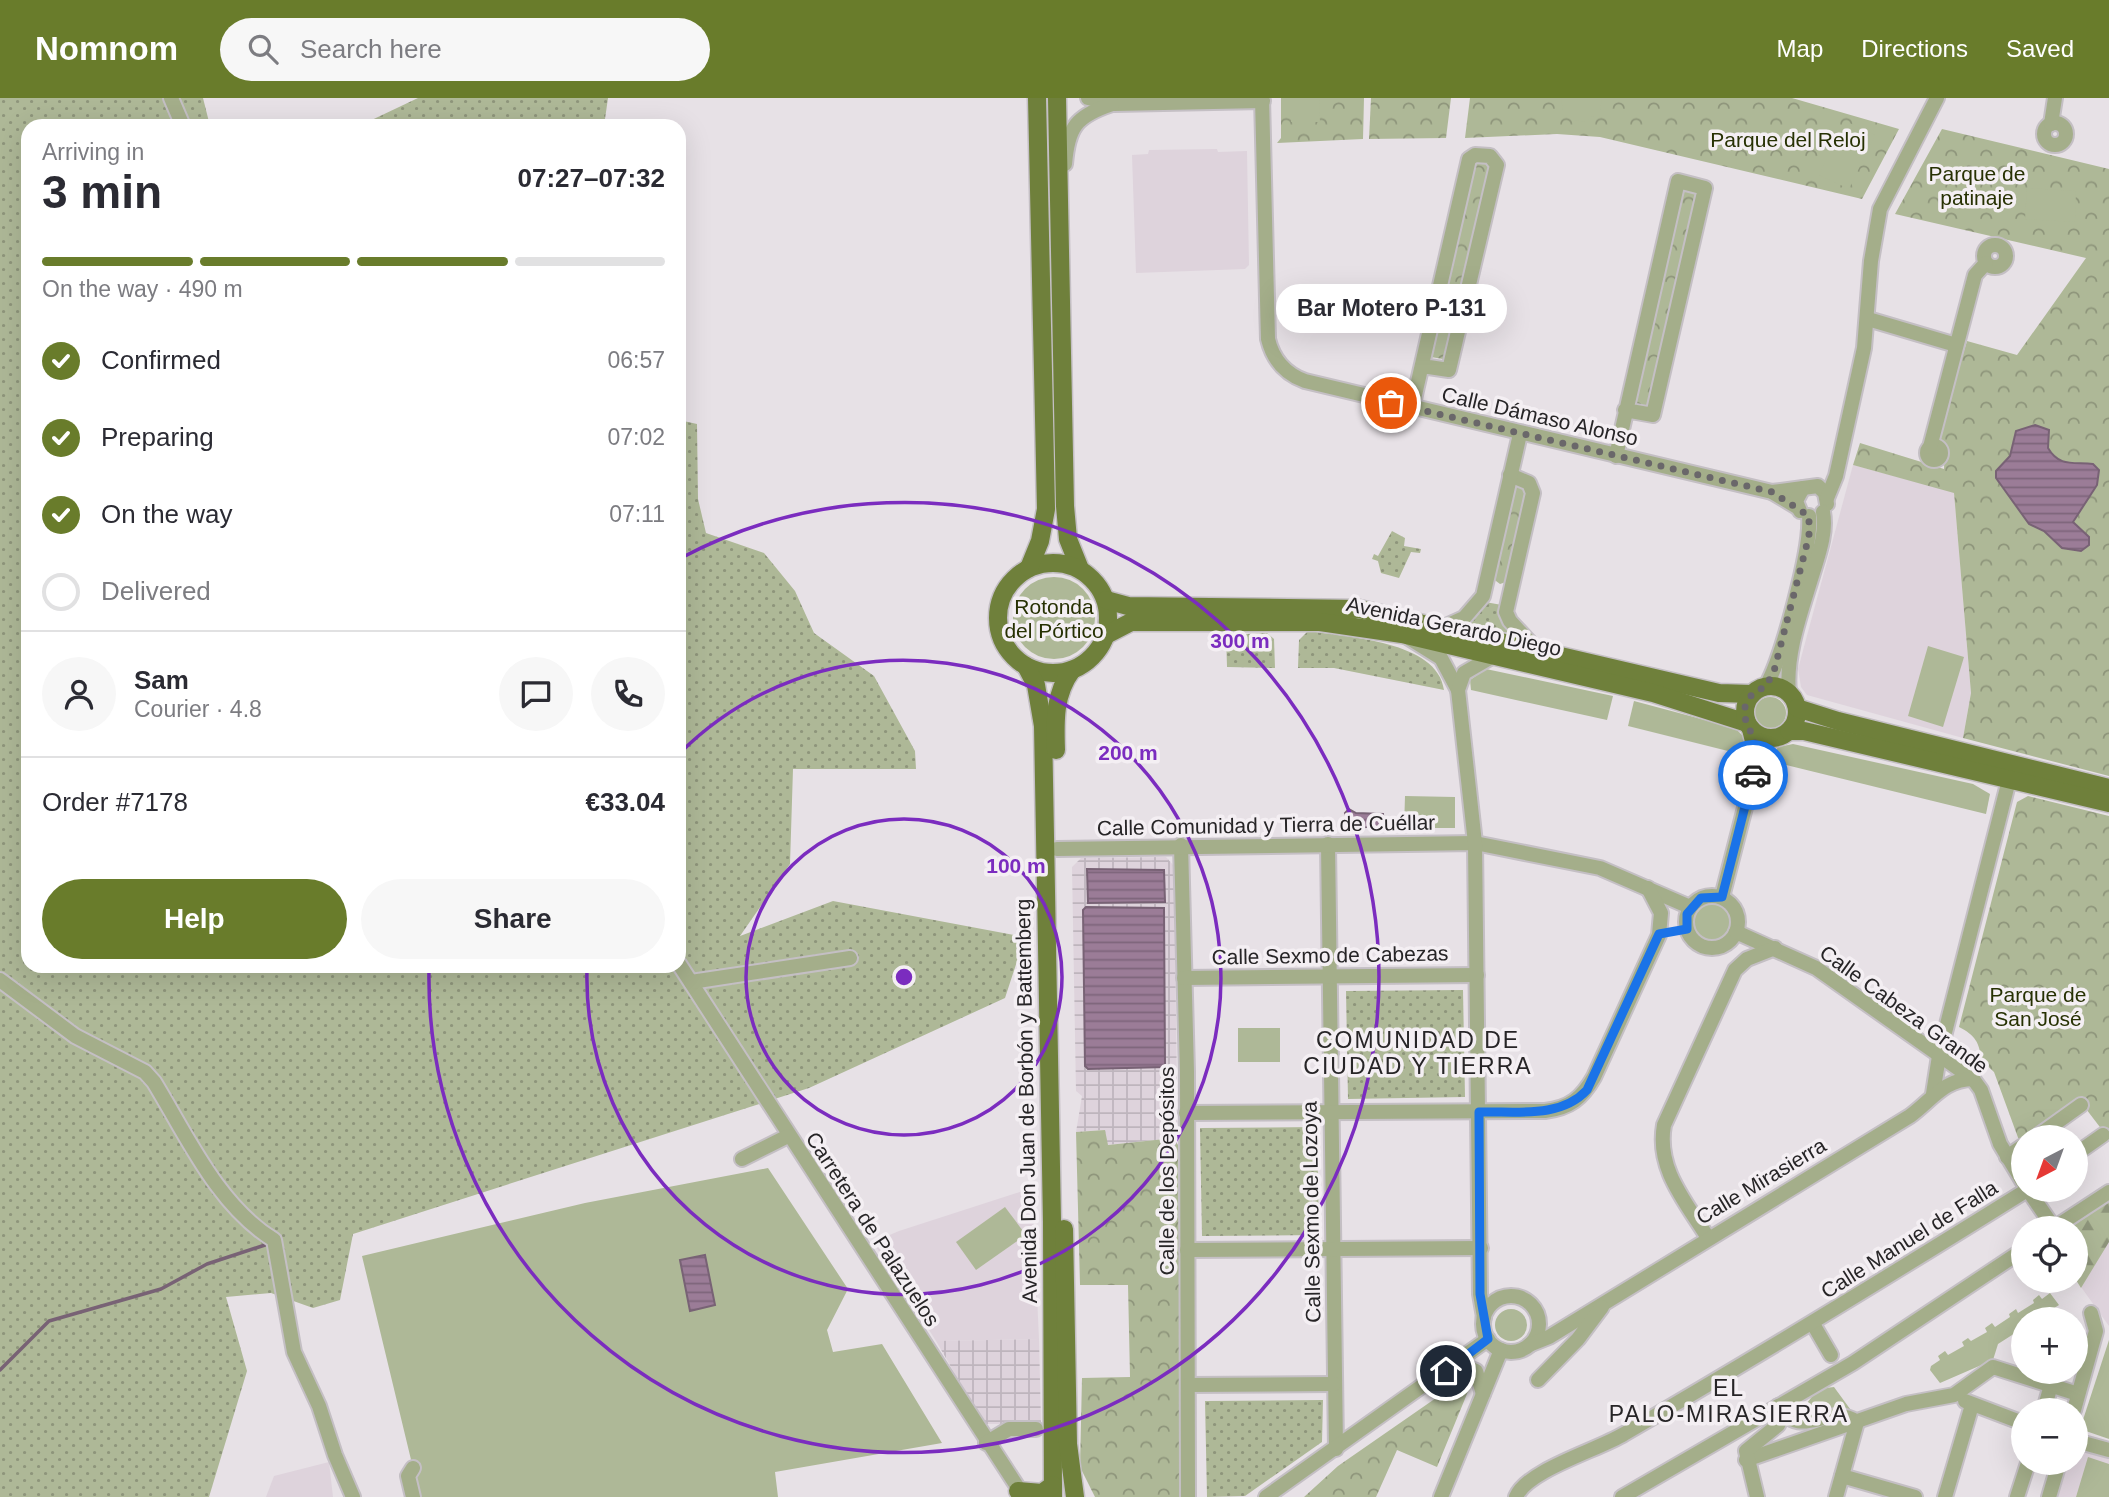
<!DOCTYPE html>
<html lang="en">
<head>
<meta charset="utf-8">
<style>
	:root { --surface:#fff; --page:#f7f7f7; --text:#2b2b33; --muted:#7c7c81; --line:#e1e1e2; --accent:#697c2b }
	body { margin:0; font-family:Arial,sans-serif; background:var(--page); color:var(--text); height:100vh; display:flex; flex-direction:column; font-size:26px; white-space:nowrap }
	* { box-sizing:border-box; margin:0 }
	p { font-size:23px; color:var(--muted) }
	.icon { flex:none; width:38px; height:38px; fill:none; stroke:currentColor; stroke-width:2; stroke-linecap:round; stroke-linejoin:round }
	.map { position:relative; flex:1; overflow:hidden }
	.drawer { position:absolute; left:21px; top:21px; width:665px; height:854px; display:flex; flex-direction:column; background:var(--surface); border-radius:21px; box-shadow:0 7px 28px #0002 }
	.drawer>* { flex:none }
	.needle { width:46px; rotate:221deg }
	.tools { position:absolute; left:2011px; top:1027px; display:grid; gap:14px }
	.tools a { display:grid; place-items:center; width:77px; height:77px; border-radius:50%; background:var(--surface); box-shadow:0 7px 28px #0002; font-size:35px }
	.pin { position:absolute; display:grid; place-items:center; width:60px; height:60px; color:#fff; margin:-30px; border:4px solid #fff; border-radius:50%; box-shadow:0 2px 7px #0007 }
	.courier { position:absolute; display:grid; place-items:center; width:70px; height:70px; margin:-35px; border:5px solid #1a73e8; border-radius:50%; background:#fff; color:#222; box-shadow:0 2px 9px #0007 }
	.bubble { position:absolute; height:49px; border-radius:24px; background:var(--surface); box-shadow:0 7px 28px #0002; font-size:23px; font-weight:700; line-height:49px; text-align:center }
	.overview em { font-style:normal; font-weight:700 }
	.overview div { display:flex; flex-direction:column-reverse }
	.overview { display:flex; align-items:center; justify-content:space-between; height:119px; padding:0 21px }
	h1 { font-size:46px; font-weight:700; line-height:52px }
	.bar { display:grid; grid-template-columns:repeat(4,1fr); gap:10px 7px; align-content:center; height:84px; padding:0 21px }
	.bar i { height:9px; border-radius:5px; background:var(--line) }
	.bar .current { background:var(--accent) }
	.bar p { grid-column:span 4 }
	.line { display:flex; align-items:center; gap:18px; padding:0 21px; border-top:2px solid var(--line) }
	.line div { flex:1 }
	.round { display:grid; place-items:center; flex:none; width:74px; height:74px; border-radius:37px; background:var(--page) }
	ol { padding:0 21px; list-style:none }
	li { display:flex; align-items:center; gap:21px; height:77px }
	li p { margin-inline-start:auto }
	li .icon { padding:7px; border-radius:50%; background:var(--accent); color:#fff; stroke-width:4 }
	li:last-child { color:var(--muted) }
	li i { width:38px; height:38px; border:4px solid var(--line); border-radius:50% }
	.action { display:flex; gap:14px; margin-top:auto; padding:14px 21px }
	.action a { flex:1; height:80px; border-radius:42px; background:var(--accent); color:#fff; font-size:28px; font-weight:700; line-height:80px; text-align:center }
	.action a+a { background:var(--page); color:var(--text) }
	header { display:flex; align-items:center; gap:42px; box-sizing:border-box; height:98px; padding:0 35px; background:var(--accent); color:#fff }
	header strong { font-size:33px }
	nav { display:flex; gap:38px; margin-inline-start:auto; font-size:24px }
	.search { width:490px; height:63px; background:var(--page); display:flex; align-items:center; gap:18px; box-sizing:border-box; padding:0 24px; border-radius:38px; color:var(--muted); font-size:26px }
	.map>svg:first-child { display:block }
	.built { fill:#ded3dc }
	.industrial { fill:url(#industrial-grid) }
	.grass { fill:url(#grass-dots) }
	.forest { fill:url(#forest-firs) }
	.park { fill:url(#park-crowns) }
	.garden { fill:#aeb897 }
	.water { fill:url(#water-rules); stroke:#786275; stroke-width:2 }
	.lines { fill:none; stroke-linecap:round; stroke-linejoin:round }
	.stream { stroke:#786275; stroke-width:3.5 }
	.minor-casing { stroke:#c4bfc4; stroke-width:18 }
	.major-casing { stroke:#c4bfc4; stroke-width:21 }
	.minor { stroke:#a4ae8a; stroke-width:14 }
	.major { stroke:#6f803b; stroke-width:18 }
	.done { stroke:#6a676a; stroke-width:7; stroke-dasharray:0 12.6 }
	.route { stroke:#1a73e8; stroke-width:9 }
	.ring { fill:none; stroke:#7b2cbf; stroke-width:3.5 }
	.labels { text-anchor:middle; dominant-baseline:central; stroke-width:7; stroke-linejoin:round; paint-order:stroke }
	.park-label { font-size:21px; fill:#273103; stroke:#f4eff3 }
	.street-label { font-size:21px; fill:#272527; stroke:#f4eff3 }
	.neighbourhood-label { font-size:23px; letter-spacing:2px; fill:#272527; stroke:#f4eff3 }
	.centre { fill:#7b2cbf; stroke:#f4eff3; stroke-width:3.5 }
	.ring-label { font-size:21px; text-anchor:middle; font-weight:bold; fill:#7b2cbf; stroke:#f4eff3; stroke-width:7; stroke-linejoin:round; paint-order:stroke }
</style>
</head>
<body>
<header>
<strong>Nomnom</strong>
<div class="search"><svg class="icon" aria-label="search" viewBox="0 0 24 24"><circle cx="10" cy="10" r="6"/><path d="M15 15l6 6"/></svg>Search here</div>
<nav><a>Map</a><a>Directions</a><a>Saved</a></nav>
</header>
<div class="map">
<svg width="2109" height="1399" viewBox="0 0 2109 1399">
	<defs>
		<pattern id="industrial-grid" width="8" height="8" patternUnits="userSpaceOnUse" patternTransform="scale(1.75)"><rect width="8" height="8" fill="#ded3dc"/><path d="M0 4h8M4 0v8" fill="none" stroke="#beb5bd"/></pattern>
		<pattern id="grass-dots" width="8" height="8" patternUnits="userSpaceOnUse" patternTransform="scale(1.75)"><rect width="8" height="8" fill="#aeb897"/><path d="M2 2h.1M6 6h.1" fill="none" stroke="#8e957b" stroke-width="1.8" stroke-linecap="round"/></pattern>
		<pattern id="forest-firs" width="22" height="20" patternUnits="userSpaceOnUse" patternTransform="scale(1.75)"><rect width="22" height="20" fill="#aeb897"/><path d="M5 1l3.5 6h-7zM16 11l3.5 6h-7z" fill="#8e957b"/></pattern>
		<pattern id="park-crowns" width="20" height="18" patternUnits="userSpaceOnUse" patternTransform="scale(1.75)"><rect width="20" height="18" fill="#aeb897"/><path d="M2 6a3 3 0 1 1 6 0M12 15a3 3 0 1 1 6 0" fill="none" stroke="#8e957b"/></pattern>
		<pattern id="water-rules" width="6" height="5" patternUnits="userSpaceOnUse" patternTransform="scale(1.75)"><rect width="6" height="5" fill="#9b7c97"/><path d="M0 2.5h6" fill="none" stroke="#7e657b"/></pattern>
	</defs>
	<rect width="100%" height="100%" fill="#e7e1e6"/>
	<g class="built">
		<polygon points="1217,51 1218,54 1247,53 1249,167 1245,171 1136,175 1132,57 1148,56 1149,52"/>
		<polygon points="1853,367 1954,394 1971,595 1963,640 1807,597 1801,589 1798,571"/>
		<polygon points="1032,1090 1039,1241 936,1243 873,1144 899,1133"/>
		<polygon points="2109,1103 2109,1228 2076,1182 2076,1130 2070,1130"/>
		<polygon points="2076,1351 2109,1361 2109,1399 2058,1399 2068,1365 2076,1365"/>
		<polygon points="329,1364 333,1399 266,1399 274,1378"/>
	</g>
	<g class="industrial">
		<polygon points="1166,759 1174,768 1177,989 1166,1000 1167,1012 1178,1023 1174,1040 1107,1047 1104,1032 1076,1034 1082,998 1076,993 1072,769 1081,760"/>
		<polygon points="1039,1241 1041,1326 984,1326 936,1243"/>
	</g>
	<g class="grass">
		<polygon points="0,0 203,0 210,28 28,28 28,868 679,868 679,322 697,326 698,401 706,435 764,455 795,493 814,535 874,578 915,653 916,671 793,671 790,766 740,838 833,803 1025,839 1005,900 809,990 353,1136 340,1202 313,1210 271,1195 226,1199 247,1273 209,1399 0,1399"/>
		<polygon points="418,0 608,0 604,28 359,28"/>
		<polygon points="1392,433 1405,440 1404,448 1421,451 1420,455 1411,454 1399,480 1381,475 1378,463 1372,461 1374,456 1378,458"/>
		<polygon points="1485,504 1502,507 1516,537 1466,525 1477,517"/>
		<path d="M1308 533C1347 539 1438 543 1444 592L1334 570H1298L1299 542Z"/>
		<polygon points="1267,535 1274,541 1275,570 1227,569 1226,537"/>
		<polygon points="1463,892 1465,999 1348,1001 1346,893"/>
		<polygon points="1317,1029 1319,1137 1202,1138 1200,1030"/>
		<polygon points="1323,1302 1322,1344 1245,1398 1207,1399 1205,1303"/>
	</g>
	<polygon class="forest" points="2109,1103 2109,1144 2081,1190 2076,1182 2076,1130 2070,1130"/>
	<g class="park">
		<polygon points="1281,0 1364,0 1363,41 1277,45 1281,40"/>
		<polygon points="1371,0 1451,0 1446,40 1369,41"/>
		<polygon points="1470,0 1792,0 1899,31 1862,101 1600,39 1557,36 1465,40"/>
		<polygon points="1942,31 2109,71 2109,678 1963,640 1971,595 1954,395 1853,367 1860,345 1944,371 1945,347 1936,343 1967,243 2017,257 2086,160 1895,116"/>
		<polygon points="1477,62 1490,66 1490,76 1446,255 1443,261 1431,259 1472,69"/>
		<polygon points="1686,91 1698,95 1650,307 1638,309 1635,305 1682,95"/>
		<polygon points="1517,388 1529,394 1506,484 1500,486 1492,480 1513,391"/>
		<path d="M2028 698 2109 718V1041L2080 1003 2028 1039 2023 1040 2020 1045 1994 974 1981 962C1980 945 1975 937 1959 929L2017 704Z"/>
		<polygon points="1105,1032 1108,1047 1174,1040 1178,1047 1181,1399 1095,1399 1080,1369 1082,1280 1130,1279 1128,1187 1080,1187 1076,1034"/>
		<polygon points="1462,1282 1469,1291 1437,1369 1397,1352 1376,1399 1304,1399 1338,1368"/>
	</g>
	<g class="garden">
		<polygon points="1291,0 1319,0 1320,24 1291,24"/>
		<polygon points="1602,0 1600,13 1585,24 1573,22 1563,13 1561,0"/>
		<polygon points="1845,23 1875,37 1849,91 1819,77"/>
		<polygon points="2027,90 2076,93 2075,124 2025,121"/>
		<circle cx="1054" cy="520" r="41"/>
		<polygon points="1928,548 1964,559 1943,629 1908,618"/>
		<polygon points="1486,571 1613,598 1607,622 1471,592 1470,582"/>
		<circle cx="1770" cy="615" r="16"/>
		<polygon points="1634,603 1735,630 1746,641 1748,658 1628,628"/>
		<polygon points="1793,646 1973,686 1990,696 1986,716 1770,663 1778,649"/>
		<polygon points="1405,698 1455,699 1455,730 1404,730"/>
		<circle cx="1712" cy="824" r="18"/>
		<rect x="1238" y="930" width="42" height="34"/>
		<polygon points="768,1070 848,1191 827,1232 833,1254 882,1246 942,1345 775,1374 778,1399 420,1399 362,1158 585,1105"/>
		<polygon points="1005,1109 1026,1137 976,1172 956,1144"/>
		<polygon points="2050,1195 2059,1207 2037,1221 2023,1222 2023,1230 1998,1246 1993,1262 1940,1285 1930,1272 1931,1268 1940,1262 1938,1258 1945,1253 1948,1257 1964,1248 1962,1244 1968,1240 1971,1243 1987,1234 1985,1230 1992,1225 1995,1229 2010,1219 2009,1216 2016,1211 2018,1215 2034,1205 2033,1202 2039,1197 2042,1201"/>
		<circle cx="1511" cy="1227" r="16"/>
		<polygon points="2109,1242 2109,1341 2080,1331"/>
		<polygon points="1834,1289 1853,1315 1801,1319 1791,1315 1807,1305 1818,1291"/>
		<polygon points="2088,1359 2109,1366 2109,1399 2076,1399"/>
	</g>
	<g class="water">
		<path d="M2035 327 2049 332 2048 350C2059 369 2073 364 2093 366L2099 372 2097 387 2073 424 2089 439V447L2081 453 2062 450 2044 433 2029 426 1996 380V373L2010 358 2016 333Z"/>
		<polygon points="1349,711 1356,715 1383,716 1384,728 1350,730 1345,715"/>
		<polygon points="1087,771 1164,772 1165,804 1088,805"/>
		<polygon points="1086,809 1164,810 1165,969 1088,971 1085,968 1083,812"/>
		<polygon points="705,1157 715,1207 690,1213 680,1162"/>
	</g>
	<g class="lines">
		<polyline class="stream" points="0,1272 49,1223 161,1191 207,1166 265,1147"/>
		<defs>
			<g id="minor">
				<polyline points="171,0 183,28"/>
				<polyline points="1088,0 1114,6 1263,3"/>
				<path d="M1262 0 1268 241C1273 262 1286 276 1305 283L1772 394 1797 409"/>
				<circle cx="2055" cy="36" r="11"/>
				<polyline points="2051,26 2055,0"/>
				<path d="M1065 66C1068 29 1076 18 1112 6"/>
				<circle cx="1995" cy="158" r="11"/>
				<polyline points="1868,221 1956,247"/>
				<polyline points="1412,310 1469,61 1475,57 1490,58 1497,67 1449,272 1422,268"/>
				<circle cx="1934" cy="355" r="7"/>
				<polyline points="1930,349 1975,177 1986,165"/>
				<polyline points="1616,358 1678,83 1705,90 1653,317 1625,312"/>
				<polyline points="1510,377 1529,385 1533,395 1506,514 1510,523 1535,550"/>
				<polyline points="1772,394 1818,388 1825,395 1827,406"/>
				<polyline points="1827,400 1836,378 1864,250 1871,163 1880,111 1937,0"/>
				<polyline points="1800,413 1796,403 1803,390"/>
				<polyline points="1444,529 1464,520 1483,498 1520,336"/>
				<polyline points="1409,540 1441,560 1458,592"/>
				<path d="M1766 588C1782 560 1812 450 1809 418"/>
				<path d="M1789 595C1785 557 1801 514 1812 478 1818 458 1827 435 1823 414"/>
				<polyline points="1328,746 1336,1351"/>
				<polyline points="1181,747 1187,974 1188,1399"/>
				<polyline points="1057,751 1475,745 1600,770 1690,809"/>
				<circle cx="1712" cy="824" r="26"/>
				<polyline points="1722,799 1758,659"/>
				<polyline points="1736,834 1816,870 1973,981 1981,992 2000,1046 2023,1084"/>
				<polyline points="679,866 1024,1399"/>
				<polyline points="1184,880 1477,877"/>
				<path d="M0 882 75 938 145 974 154 984C187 1038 218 1108 274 1142L294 1254 319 1308 335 1357 353 1399"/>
				<polyline points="691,884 850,860"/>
				<polyline points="1933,996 1939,958 2009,682"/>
				<path d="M1186 1015 1545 1013C1570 1010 1582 1000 1594 979L1659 837 1661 815 1648 790"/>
				<polyline points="2035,1040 2081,1007"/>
				<polyline points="2076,1056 2103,1037"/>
				<polyline points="2007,1059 2023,1048"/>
				<polyline points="742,1061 788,1038"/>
				<polyline points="2028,1092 2054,1130"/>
				<polyline points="2054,1130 2109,1094"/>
				<path d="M1708 1140C1686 1104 1656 1071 1664 1027L1735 872 1747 861 1775 850"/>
				<polyline points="1187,1152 1481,1150"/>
				<circle cx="1511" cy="1226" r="28"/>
				<polyline points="1484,1219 1480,1196 1475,745 1458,592 1464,575 1495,557"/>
				<polyline points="1813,1226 1831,1257"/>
				<path d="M1529 1247 1549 1239 1910 1018C1932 1002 1944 981 1973 981"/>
				<polyline points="1449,1272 1463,1268 1476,1273 1483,1296"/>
				<polyline points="1538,1282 1578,1241 1602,1209"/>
				<polyline points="1188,1287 1334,1286"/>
				<polyline points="1965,1303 2023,1325"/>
				<polyline points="2044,1312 2051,1287"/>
				<polyline points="2074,1312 2096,1233 2091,1215"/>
				<polyline points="2076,1343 2109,1352"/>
				<polyline points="986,1345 1009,1331 1036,1331"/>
				<polyline points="1746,1362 1906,1306 1954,1297 1993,1269 2078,1296"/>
				<polyline points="413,1370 408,1378 413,1399"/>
				<polyline points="1842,1378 1915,1399"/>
				<polyline points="1266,1399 1488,1241"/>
				<polyline points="1441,1399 1501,1252"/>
				<path d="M1516 1399C1527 1372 1598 1352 1624 1336 1760 1257 1894 1175 2027 1092"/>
				<polyline points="1622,1399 1853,1265 2023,1152"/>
				<path d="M1757 1399 1746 1353 1778 1327 1781 1321 1778 1308C1802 1344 1828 1304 1857 1324"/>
				<polyline points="1836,1399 1857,1324"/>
				<polyline points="1945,1399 1972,1307"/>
				<polyline points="2017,1399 2028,1365"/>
				<polyline points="2049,1399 2059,1365"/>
			</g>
			<g id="major">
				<polyline points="1057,0 1065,408 1068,441 1080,471"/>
				<circle cx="1053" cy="520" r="55"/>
				<polyline points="1029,470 1040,443 1046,411 1037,0"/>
				<polyline points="1106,502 1128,508 1359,511 1719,595 1752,596"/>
				<polyline points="1106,537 1131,524 1320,524 1402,536 1653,595 1747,625"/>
				<polyline points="1026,568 1036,587 1043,628 1052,1124 1053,1399"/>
				<circle cx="1771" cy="614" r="26"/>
				<polyline points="1797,610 1838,623 2109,690"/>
				<polyline points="1751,631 1758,659"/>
				<polyline points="1789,633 1804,633 2109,705"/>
				<path d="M1056 652C1055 623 1054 596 1072 572"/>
				<polyline points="1064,1131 1068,1346 1075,1399"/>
				<polyline points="1018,1393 1042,1395 1053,1387"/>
			</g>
		</defs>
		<use href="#minor" class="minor-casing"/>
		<use href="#major" class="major-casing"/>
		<use href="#minor" class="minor"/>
		<use href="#major" class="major"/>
	</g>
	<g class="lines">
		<polyline class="done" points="1391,305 1772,394 1809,418 1809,438 1774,573 1766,588 1752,596 1745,609 1745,620 1758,652 1753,677"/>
		<path class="route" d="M1446 1273 1488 1241 1480 1196 1479 1014C1516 1013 1560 1021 1587 992L1659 836 1687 831V816L1701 800 1722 799 1753 677"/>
	</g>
	<g class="ring">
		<circle cx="904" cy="879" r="158"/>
		<path d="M680 655A317 317 0 1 1 587 871"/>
		<path d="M681 460A475 475 0 1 1 429 871"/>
	</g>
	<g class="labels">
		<g class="park-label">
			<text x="1788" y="41">Parque del Reloj</text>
			<text x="1977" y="75">Parque de<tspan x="1977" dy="24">patinaje</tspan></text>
			<text x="1054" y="508">Rotonda<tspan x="1054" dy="24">del Pórtico</tspan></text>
			<text x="2038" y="896">Parque de<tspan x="2038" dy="24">San José</tspan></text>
		</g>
		<g class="street-label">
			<text transform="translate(1540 318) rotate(13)">Calle Dámaso Alonso</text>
			<text transform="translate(1454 528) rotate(12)">Avenida Gerardo Diego</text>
			<text transform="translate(1266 727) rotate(-1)">Calle Comunidad y Tierra de Cuéllar</text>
			<text transform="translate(1330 857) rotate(-1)">Calle Sexmo de Cabezas</text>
			<text transform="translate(1904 911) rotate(36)">Calle Cabeza Grande</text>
			<text transform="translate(1026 1003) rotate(-91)">Avenida Don Juan de Borbón y Battemberg</text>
			<text transform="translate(1166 1073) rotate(-90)">Calle de los Depósitos</text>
			<text transform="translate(1761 1083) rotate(-31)">Calle Mirasierra</text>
			<text transform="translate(1311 1114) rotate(-91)">Calle Sexmo de Lozoya</text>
			<text transform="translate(873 1131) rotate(57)">Carretera de Palazuelos</text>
			<text transform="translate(1909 1141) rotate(-32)">Calle Manuel de Falla</text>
		</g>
		<g class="neighbourhood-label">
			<text x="1418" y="942">COMUNIDAD DE<tspan x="1418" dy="26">CIUDAD Y TIERRA</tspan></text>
			<text x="1729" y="1290">EL<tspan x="1729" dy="26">PALO-MIRASIERRA</tspan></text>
		</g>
	</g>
	<circle cx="904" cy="879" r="10" class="centre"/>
	<g class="ring-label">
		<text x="1240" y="550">300 m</text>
		<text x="1128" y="662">200 m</text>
		<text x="1016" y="775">100 m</text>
	</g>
</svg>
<div class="tools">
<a><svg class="needle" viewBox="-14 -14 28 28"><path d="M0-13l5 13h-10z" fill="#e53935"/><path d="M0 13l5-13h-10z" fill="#7c7c81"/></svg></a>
<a><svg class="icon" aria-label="locate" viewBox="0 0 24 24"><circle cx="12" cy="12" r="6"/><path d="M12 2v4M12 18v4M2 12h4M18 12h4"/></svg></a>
<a>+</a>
<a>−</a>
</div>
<div class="pin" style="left:1391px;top:305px;background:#ea580c"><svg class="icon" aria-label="bag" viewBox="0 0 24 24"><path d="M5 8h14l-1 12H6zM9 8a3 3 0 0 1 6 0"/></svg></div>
<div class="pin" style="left:1446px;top:1273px;background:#1f2937"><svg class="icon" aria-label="home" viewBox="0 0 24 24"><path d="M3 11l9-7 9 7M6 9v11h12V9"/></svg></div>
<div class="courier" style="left:1753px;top:677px"><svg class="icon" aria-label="car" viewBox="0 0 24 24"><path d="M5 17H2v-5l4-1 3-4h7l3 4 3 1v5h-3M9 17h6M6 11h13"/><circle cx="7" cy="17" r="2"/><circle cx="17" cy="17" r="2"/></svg></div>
<div class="bubble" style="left:1276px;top:186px;width:231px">Bar Motero P-131</div>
<section class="drawer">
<div class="overview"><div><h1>3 min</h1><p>Arriving in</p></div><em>07:27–07:32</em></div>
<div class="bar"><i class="current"></i><i class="current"></i><i class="current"></i><i></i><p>On the way · 490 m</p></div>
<ol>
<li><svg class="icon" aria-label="check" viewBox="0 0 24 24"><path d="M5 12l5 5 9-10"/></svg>Confirmed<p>06:57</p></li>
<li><svg class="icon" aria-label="check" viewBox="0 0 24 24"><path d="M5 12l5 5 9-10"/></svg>Preparing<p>07:02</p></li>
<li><svg class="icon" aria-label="check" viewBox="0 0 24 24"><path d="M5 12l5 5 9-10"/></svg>On the way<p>07:11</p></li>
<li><i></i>Delivered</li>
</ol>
<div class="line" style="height:126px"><a class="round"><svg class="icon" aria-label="person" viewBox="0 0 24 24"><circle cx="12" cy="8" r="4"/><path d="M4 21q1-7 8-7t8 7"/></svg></a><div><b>Sam</b><p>Courier · 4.8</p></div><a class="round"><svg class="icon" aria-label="chat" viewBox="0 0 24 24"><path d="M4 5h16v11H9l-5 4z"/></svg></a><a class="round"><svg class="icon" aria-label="phone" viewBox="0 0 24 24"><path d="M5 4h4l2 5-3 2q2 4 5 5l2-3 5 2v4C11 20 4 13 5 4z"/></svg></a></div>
<div class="line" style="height:91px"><div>Order #7178</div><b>€33.04</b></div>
<div class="action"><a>Help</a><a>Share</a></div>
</section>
</div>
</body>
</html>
